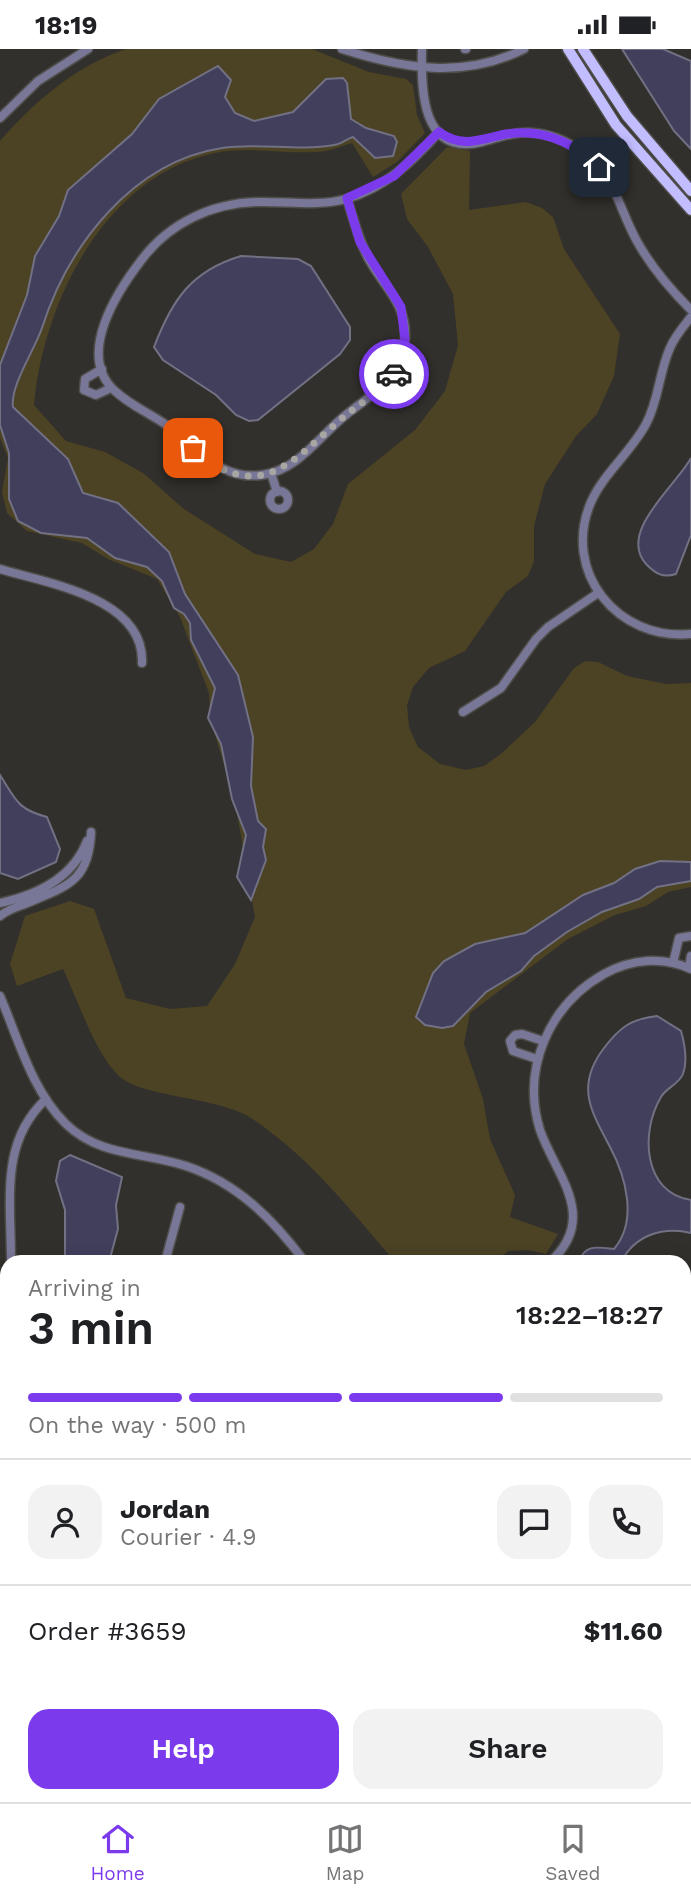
<!DOCTYPE html>
<html lang="en">
<head>
<meta charset="utf-8">
<style>
	:root { --surface:#fff; --page:#f2f2f2; --text:#202124; --muted:#757577; --line:#e0e0e0; --accent:#7c3aed }
	body { margin:0; font-family:"Work Sans",sans-serif; background:var(--page); color:var(--text); height:100vh; display:flex; flex-direction:column; font-size:26px; white-space:nowrap }
	* { box-sizing:border-box; margin:0 }
	p { font-size:23px; color:var(--muted) }
	.icon { flex:none; width:38px; height:38px; fill:none; stroke:currentColor; stroke-width:2; stroke-linecap:round; stroke-linejoin:round }
	.map { position:relative; flex:1; overflow:hidden }
	.details { position:absolute; left:0px; top:1206px; width:691px; height:548px; display:flex; flex-direction:column; background:var(--surface); border-radius:21px 21px 0 0; box-shadow:0 4px 18px #0003 }
	.details>* { flex:none }
	.pin { position:absolute; display:grid; place-items:center; width:60px; height:60px; color:#fff; margin:-30px; border-radius:14px; box-shadow:0 4px 10px #0006 }
	.courier { position:absolute; display:grid; place-items:center; width:70px; height:70px; margin:-35px; border:5px solid #7c3aed; border-radius:50%; background:#fff; color:#222; box-shadow:0 2px 9px #0007 }
	.summary em { font-style:normal; font-weight:600 }
	.summary div { display:flex; flex-direction:column-reverse }
	.summary { display:flex; align-items:center; justify-content:space-between; height:119px; padding:0 28px }
	h1 { font-size:46px; font-weight:600; line-height:52px }
	.bar { display:grid; grid-template-columns:repeat(4,1fr); gap:10px 7px; align-content:center; height:84px; padding:0 28px }
	.bar i { height:9px; border-radius:5px; background:var(--line) }
	.bar .selected { background:var(--accent) }
	.bar p { grid-column:span 4 }
	.line { display:flex; align-items:center; gap:18px; padding:0 28px; border-top:2px solid var(--line) }
	.line div { flex:1 }
	.round { display:grid; place-items:center; flex:none; width:74px; height:74px; border-radius:21px; background:var(--page) }
	.cta { display:flex; gap:14px; margin-top:auto; padding:14px 28px }
	.cta a { flex:1; height:80px; border-radius:21px; background:var(--accent); color:#fff; font-size:28px; font-weight:600; line-height:80px; text-align:center }
	.cta a+a { background:var(--page); color:var(--text) }
	.status { display:flex; justify-content:space-between; align-items:center; height:49px; padding:0 35px; background:var(--surface); direction:ltr }
	.status svg { height:19px; fill:currentColor }
	.dock { display:flex; justify-content:space-around; align-items:center; height:98px; border-top:2px solid var(--line); background:var(--surface); font-size:19px; color:var(--muted) }
	.dock a { display:grid; justify-items:center; gap:4px }
	.dock .selected { color:var(--accent) }
	.map>svg:first-child { display:block }
	.built { fill:#3e3a30 }
	.green { fill:#4c4224 }
	.water { fill:#413f5c; stroke:#727184; stroke-width:2 }
	.lines { fill:none; stroke-linecap:round; stroke-linejoin:round }
	.minor-casing { stroke:#4f4d49; stroke-width:11 }
	.major-casing { stroke:#4f4d49; stroke-width:13 }
	.minor { stroke:#797797; stroke-width:8 }
	.major { stroke:#c1bdff; stroke-width:10 }
	.done { stroke:#a7a6a2; stroke-width:7; stroke-dasharray:0 12.6 }
	.route { stroke:#7c3aed; stroke-width:9 }
</style>
</head>
<body>
<div class="status"><b>18:19</b><svg viewBox="0 0 49 12"><path d="M0 12V9h3v3zM5 12V6h3v6zM10 12V3h3v9zM15 12V0h3v12zM26 1h20v11H26zM47 4h2v5h-2z"/></svg></div>
<div class="map">
<svg width="691" height="1753" viewBox="0 0 691 1753">
	<rect width="100%" height="100%" fill="#32302c"/>
	<g class="built">
		<polygon points="0,1402 7,1404 7,1620 0,1618"/>
		<polygon points="684,1614 691,1616 691,1753 636,1753 638,1747 684,1746"/>
	</g>
	<path class="green" d="M126 0H312L369 23 406 30 413 36 417 66 425 84 397 113 373 128 352 94C341 97 328 103 316 103 283 105 248 97 215 104 105 126 43 254 34 356L66 392 105 403 143 424 184 460 255 505 291 513 314 500 333 475 348 435 415 381 445 342 458 296 453 245 428 198 407 170 401 145 447 98 470 102 469 161 526 153 542 159 553 168 564 200 620 285 614 327 597 365 576 387 545 435 534 477V512L528 527 506 543 465 602 429 619 413 638 407 656 409 678 418 698 440 715 466 721 484 717 502 704 535 673 574 619 585 612 598 613 627 627 666 635 691 634V838L668 843 646 857 615 866 568 890 470 964 464 995 483 1050 490 1090 515 1146 510 1168 558 1185 546 1205 528 1201 508 1202 495 1213H399L390 1207C346 1156 309 1108 251 1069 218 1048 143 1048 120 1028 95 1005 78 951 63 920L17 937 10 915 25 867 70 852 94 860 126 949 170 960 207 957 235 915 255 868 234 747 210 670 209 644 180 568 157 530 108 510 82 494 27 482 7 464 2 443 8 409 0 389V92C34 53 75 17 126 0Z"/>
	<g class="water">
		<polygon points="622,0 663,0 691,12 691,100 674,82"/>
		<path d="M218 17 231 31 225 48 235 64 254 72 293 63 326 30 343 29 347 34 351 70 366 79 394 87 397 93 393 107 375 109 353 88C346 90 342 95 334 96 297 103 259 93 222 99 132 113 68 197 42 279 34 302 10 337 13 358L68 410 83 444 118 454 169 503 185 545 238 626 253 688 251 737 258 772 266 780 263 798 266 811 251 851 237 828 246 786 232 750 221 695 208 669 215 639 191 591 190 574 184 565 174 559 162 532 147 518 115 509 87 489 41 484 18 472 9 450V404L0 376V316L27 246 35 207 59 167 68 141 132 85 159 50Z"/>
		<path d="M241 207 298 210 311 217 350 278V291L340 305 258 371 249 372 236 366 216 346 163 311 154 298C172 251 191 222 241 207Z"/>
		<path d="M691 409V486L676 525C663 529 656 525 647 516 616 484 676 437 691 409Z"/>
		<path d="M0 726C16 751 17 760 47 768L60 800 56 813 18 830 0 824Z"/>
		<polygon points="660,812 691,813 691,832 657,838 639,850 602,863 567,883 534,907 521,922 486,943 453,977 442,979 425,976 416,968 433,924 444,912 475,895 525,884 583,846 614,834 635,820"/>
		<path d="M657 967 681 982C685 996 688 1011 683 1025 679 1035 666 1039 661 1048 640 1083 643 1144 691 1151V1184C663 1177 635 1186 621 1213H578C586 1195 596 1198 614 1200 638 1172 626 1128 610 1098 591 1062 575 1037 604 999 620 978 631 970 657 967Z"/>
		<polygon points="70,1106 122,1128 116,1156 118,1180 109,1213 65,1213 65,1161 56,1132 60,1112"/>
	</g>
	<g class="lines">
		<defs>
			<g id="minor">
				<path d="M342 0C404 20 464 30 524 0"/>
				<path d="M422 0C421 40 421 108 482 93 500 88 516 82 535 84 556 86 576 97 592 111 617 134 621 165 638 194 652 219 671 241 691 261"/>
				<polyline points="465,0 466,0"/>
				<polyline points="0,69 38,32 88,0"/>
				<path d="M347 150C354 171 359 194 371 214 386 240 407 256 405 289 403 327 374 344 347 365 320 386 299 421 262 426 223 431 204 405 176 383 157 367 133 359 115 342 75 306 118 241 143 209 170 174 212 154 257 153 288 152 315 158 346 150 385 139 413 112 439 83"/>
				<path d="M691 268C683 278 675 287 670 299 659 323 659 351 646 375 631 403 604 424 591 453 561 523 618 592 691 585"/>
				<polyline points="102,320 85,330 84,341 96,346 111,339"/>
				<polyline points="271,424 277,443"/>
				<circle cx="279" cy="451" r="9"/>
				<path d="M0 520C47 534 145 549 142 614"/>
				<polyline points="463,663 501,639 536,590 548,578 598,544"/>
				<path d="M0 854C37 846 73 829 87 792"/>
				<path d="M0 867C7 861 16 858 25 855 67 837 89 833 91 783"/>
				<polyline points="673,914 679,889 691,887"/>
				<polyline points="689,919 691,907"/>
				<path d="M0 947C18 989 32 1042 66 1075 100 1108 144 1103 186 1117 237 1134 273 1170 305 1213"/>
				<polyline points="537,1010 513,1002 510,992 515,986 522,985 543,992"/>
				<path d="M11 1213C11 1150 0 1094 45 1051"/>
				<polyline points="165,1213 180,1158"/>
				<polyline points="512,1213 528,1213"/>
				<path d="M550 1213C600 1168 555 1125 540 1081 521 1020 549 956 604 925 631 910 662 907 691 920"/>
				<polyline points="0,1289 7,1257"/>
				<polyline points="0,1355 7,1368"/>
				<polyline points="684,1503 691,1481"/>
				<polyline points="684,1551 691,1529"/>
				<polyline points="608,1753 610,1746"/>
				<polyline points="623,1753 625,1746"/>
			</g>
			<g id="major">
				<polyline points="568,0 616,76 691,161"/>
				<polyline points="583,0 627,67 691,142"/>
				<polyline points="0,1639 7,1641"/>
				<polyline points="373,1746 396,1753"/>
			</g>
		</defs>
		<use href="#minor" class="minor-casing"/>
		<use href="#major" class="major-casing"/>
		<use href="#minor" class="minor"/>
		<use href="#major" class="major"/>
	</g>
	<g class="lines">
		<path class="done" d="M193 399C257 457 291 414 340 371 359 355 379 344 394 325"/>
		<path class="route" d="M394 325 405 291 401 258 360 193 347 149 394 127 439 83C463 100 481 90 506 85 543 79 573 93 599 118"/>
	</g>
</svg>
<div class="pin" style="left:193px;top:399px;background:#ea580c"><svg class="icon" aria-label="bag" viewBox="0 0 24 24"><path d="M5 8h14l-1 12H6zM9 8a3 3 0 0 1 6 0"/></svg></div>
<div class="pin" style="left:599px;top:118px;background:#1f2937"><svg class="icon" aria-label="home" viewBox="0 0 24 24"><path d="M3 11l9-7 9 7M6 9v11h12V9"/></svg></div>
<div class="courier" style="left:394px;top:325px"><svg class="icon" aria-label="car" viewBox="0 0 24 24"><path d="M5 17H2v-5l4-1 3-4h7l3 4 3 1v5h-3M9 17h6M6 11h13"/><circle cx="7" cy="17" r="2"/><circle cx="17" cy="17" r="2"/></svg></div>
<section class="details">
<div class="summary"><div><h1>3 min</h1><p>Arriving in</p></div><em>18:22–18:27</em></div>
<div class="bar"><i class="selected"></i><i class="selected"></i><i class="selected"></i><i></i><p>On the way · 500 m</p></div>
<div class="line" style="height:126px"><a class="round"><svg class="icon" aria-label="person" viewBox="0 0 24 24"><circle cx="12" cy="8" r="4"/><path d="M4 21q1-7 8-7t8 7"/></svg></a><div><b>Jordan</b><p>Courier · 4.9</p></div><a class="round"><svg class="icon" aria-label="chat" viewBox="0 0 24 24"><path d="M4 5h16v11H9l-5 4z"/></svg></a><a class="round"><svg class="icon" aria-label="phone" viewBox="0 0 24 24"><path d="M5 4h4l2 5-3 2q2 4 5 5l2-3 5 2v4C11 20 4 13 5 4z"/></svg></a></div>
<div class="line" style="height:91px"><div>Order #3659</div><b>$11.60</b></div>
<div class="cta"><a>Help</a><a>Share</a></div>
</section>
</div>
<nav class="dock">
<a class="selected"><svg class="icon" aria-label="home" viewBox="0 0 24 24"><path d="M3 11l9-7 9 7M6 9v11h12V9"/></svg>Home</a>
<a><svg class="icon" aria-label="map" viewBox="0 0 24 24"><path d="M3 6l6-2 6 2 6-2v14l-6 2-6-2-6 2zM9 4v14M15 6v14"/></svg>Map</a>
<a><svg class="icon" aria-label="saved" viewBox="0 0 24 24"><path d="M7 4h10v16l-5-4-5 4z"/></svg>Saved</a>
</nav>
</body>
</html>
